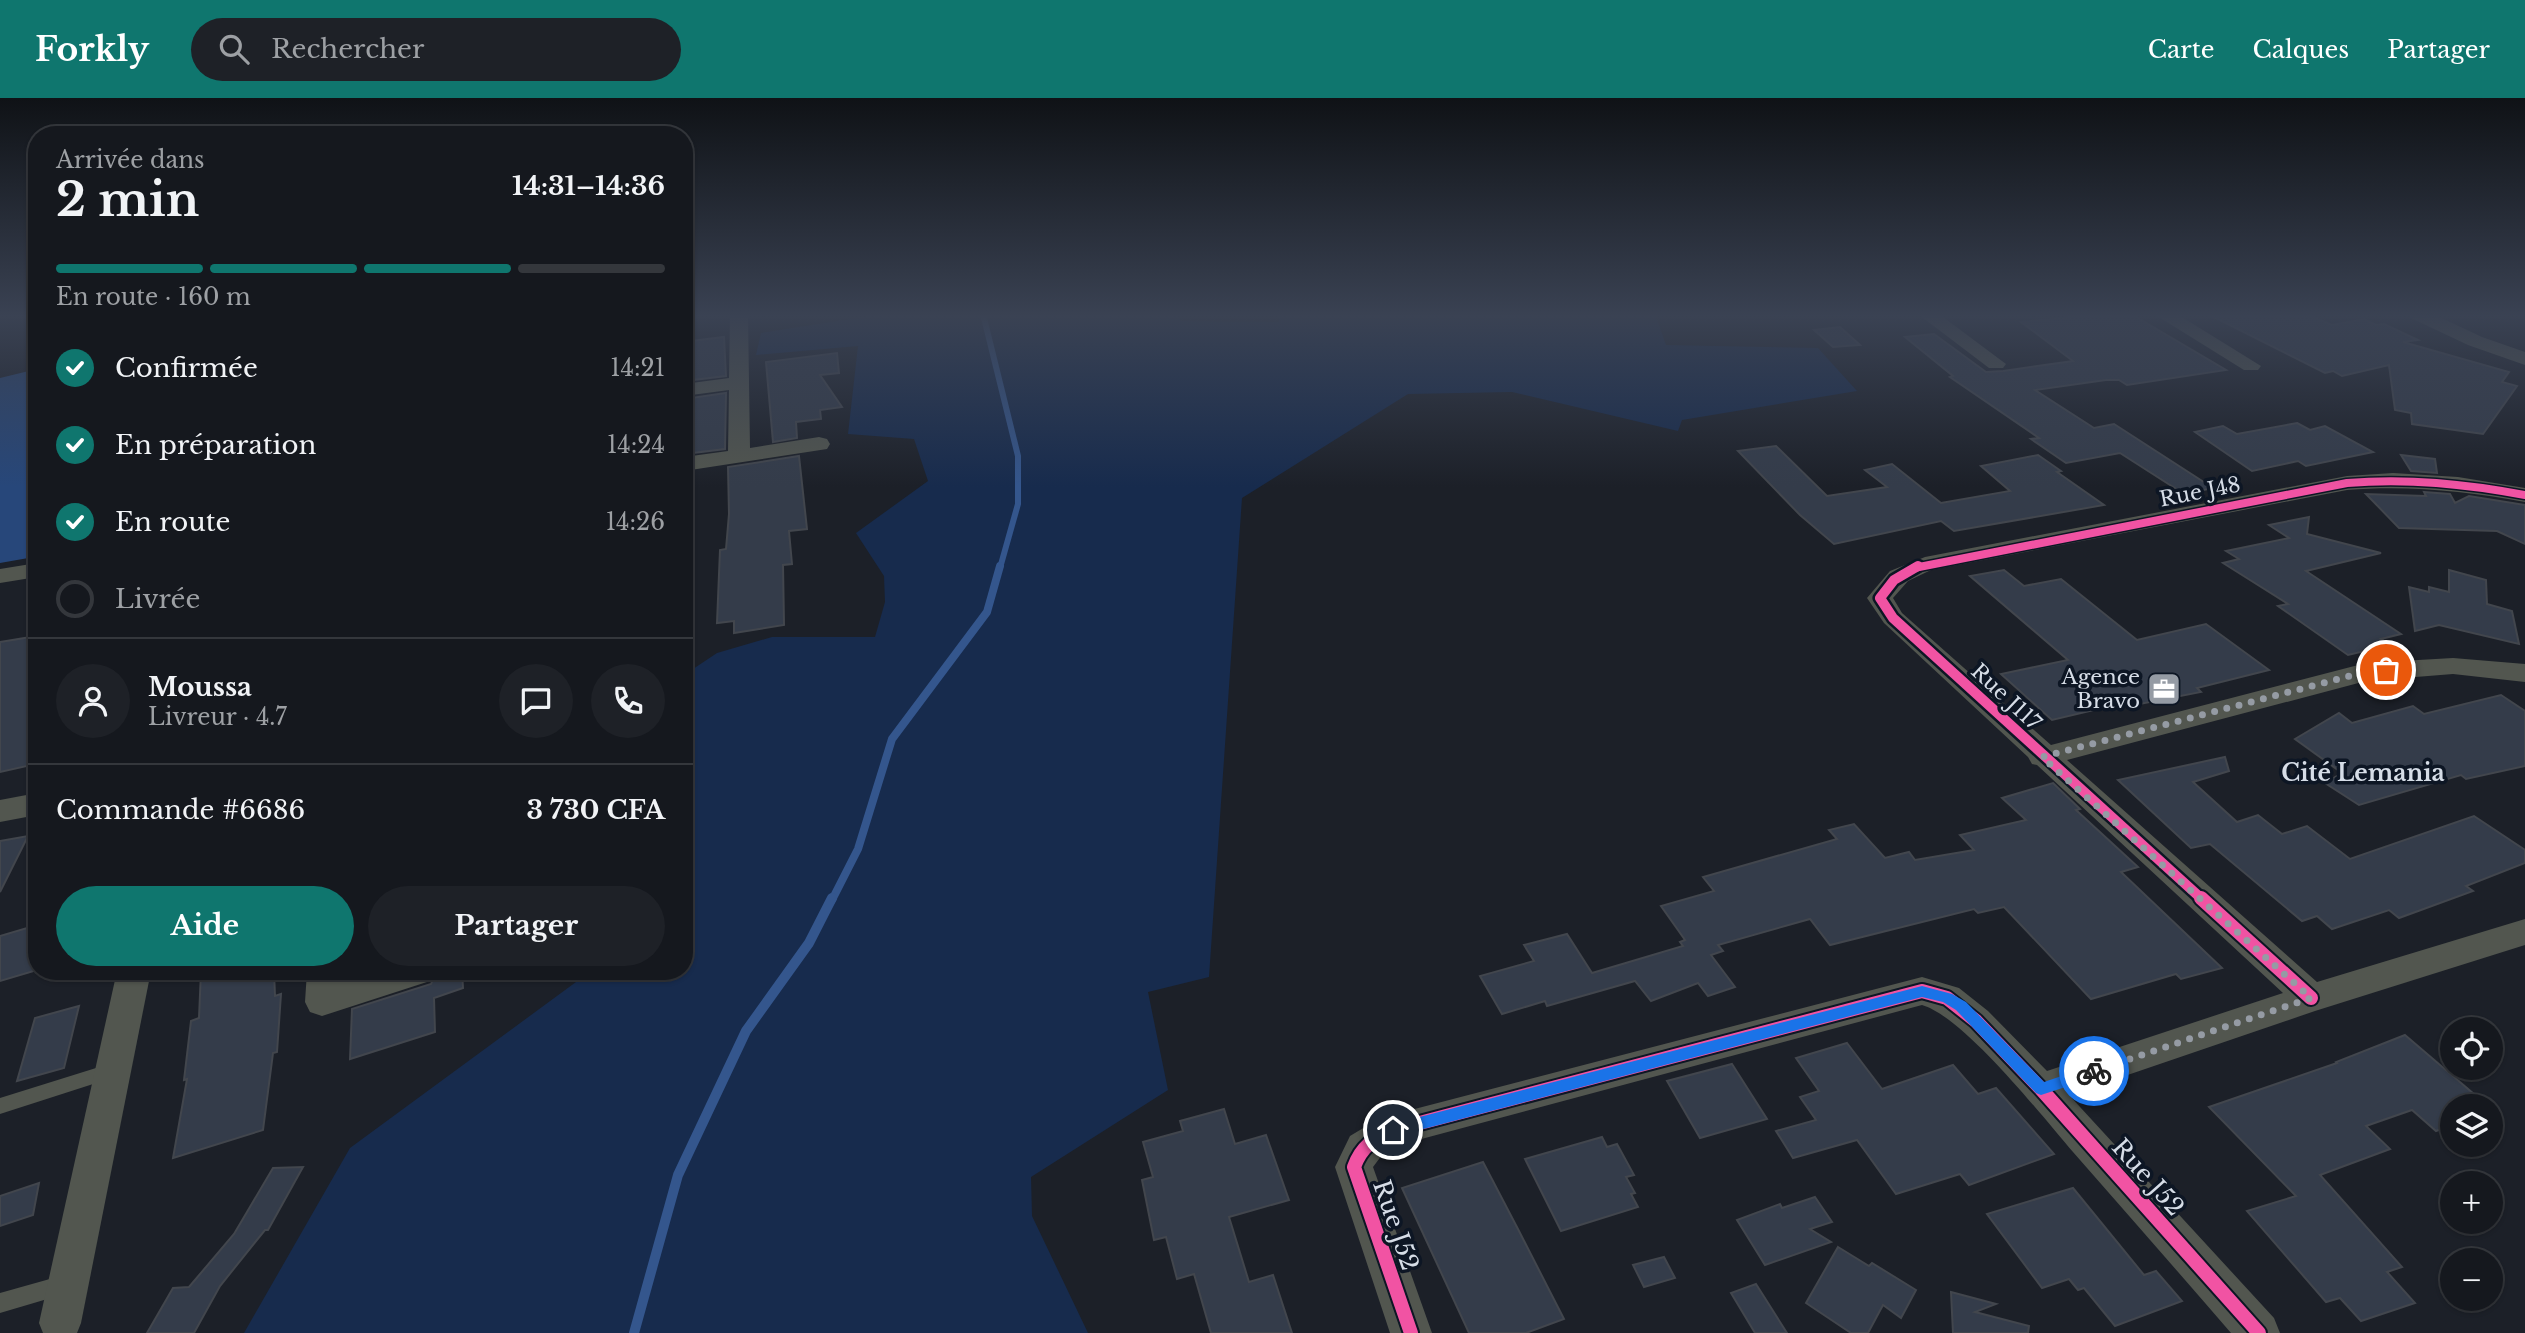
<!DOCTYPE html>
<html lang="fr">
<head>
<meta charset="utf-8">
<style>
	:root { --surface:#15181e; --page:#1e2127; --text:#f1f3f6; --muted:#9da0a4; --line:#34373c; --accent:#0f766e }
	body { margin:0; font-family:"Libre Baskerville",serif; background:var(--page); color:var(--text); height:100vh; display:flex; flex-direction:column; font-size:26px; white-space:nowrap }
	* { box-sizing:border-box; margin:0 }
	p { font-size:23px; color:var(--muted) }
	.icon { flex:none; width:38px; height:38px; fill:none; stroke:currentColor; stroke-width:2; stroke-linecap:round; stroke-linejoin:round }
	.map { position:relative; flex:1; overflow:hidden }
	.details { position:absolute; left:28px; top:28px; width:665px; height:854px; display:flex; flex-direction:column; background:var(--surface); border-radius:28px; box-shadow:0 2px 5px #0004,0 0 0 2px var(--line) }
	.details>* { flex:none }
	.tools { position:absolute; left:2440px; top:919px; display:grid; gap:14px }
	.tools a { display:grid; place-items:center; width:63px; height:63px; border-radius:50%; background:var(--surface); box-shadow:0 2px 5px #0004,0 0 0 2px var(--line); font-size:35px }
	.pin { position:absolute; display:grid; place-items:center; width:60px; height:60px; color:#fff; margin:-30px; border:4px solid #fff; border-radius:50%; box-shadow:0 2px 7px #0007 }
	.courier { position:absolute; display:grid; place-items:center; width:70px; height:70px; margin:-35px; border:5px solid #1a73e8; border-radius:50%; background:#fff; color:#222; box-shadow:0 2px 9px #0007 }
	.summary em { font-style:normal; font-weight:800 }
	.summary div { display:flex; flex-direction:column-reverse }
	.summary { display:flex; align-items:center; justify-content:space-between; height:119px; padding:0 28px }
	h1 { font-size:46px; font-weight:800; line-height:52px }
	.bar { display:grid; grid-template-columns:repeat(4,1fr); gap:10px 7px; align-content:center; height:84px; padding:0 28px }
	.bar i { height:9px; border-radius:5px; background:var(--line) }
	.bar .active { background:var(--accent) }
	.bar p { grid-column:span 4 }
	.line { display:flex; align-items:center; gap:18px; padding:0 28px; border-top:2px solid var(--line) }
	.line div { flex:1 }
	.round { display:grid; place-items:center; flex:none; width:74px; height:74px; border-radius:37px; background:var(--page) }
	ol { padding:0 28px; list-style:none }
	li { display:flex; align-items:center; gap:21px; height:77px }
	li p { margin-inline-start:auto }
	li .icon { padding:7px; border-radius:50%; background:var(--accent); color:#fff; stroke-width:4 }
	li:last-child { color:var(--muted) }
	li i { width:38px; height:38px; border:4px solid var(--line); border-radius:50% }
	.cta { display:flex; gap:14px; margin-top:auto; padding:14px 28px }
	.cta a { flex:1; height:80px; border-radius:42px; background:var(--accent); color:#fff; font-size:28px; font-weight:800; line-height:80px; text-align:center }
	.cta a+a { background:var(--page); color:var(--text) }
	header { display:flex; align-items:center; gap:42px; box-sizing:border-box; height:98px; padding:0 35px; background:var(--accent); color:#fff }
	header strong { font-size:33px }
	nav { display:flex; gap:38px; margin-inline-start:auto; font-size:24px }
	.search { width:490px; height:63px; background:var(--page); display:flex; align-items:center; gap:18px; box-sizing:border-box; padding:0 24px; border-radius:38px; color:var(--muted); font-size:26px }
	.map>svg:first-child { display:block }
	.green { fill:#172b4d }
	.forest { fill:#27477a }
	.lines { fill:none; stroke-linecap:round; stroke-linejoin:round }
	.stream-far2 { stroke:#34568d; stroke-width:6 }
	.stream-far1 { stroke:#34568d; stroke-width:8 }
	.stream { stroke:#34568d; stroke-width:10 }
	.building { fill:#343c4a; stroke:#42464d; stroke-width:2 }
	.service { fill:#52564f; fill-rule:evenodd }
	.minor { fill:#52564f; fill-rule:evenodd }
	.cycleway-far2-casing { stroke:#0d1624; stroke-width:11 }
	.cycleway-far1-casing { stroke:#0d1624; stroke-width:15 }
	.cycleway-casing { stroke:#0d1624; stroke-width:18 }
	.cycleway-far2 { stroke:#f153a3; stroke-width:8 }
	.cycleway-far1 { stroke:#f153a3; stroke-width:10 }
	.cycleway { stroke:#f153a3; stroke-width:14 }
	.route { fill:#1a73e8 }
	.done { stroke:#959ba4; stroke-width:7; stroke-dasharray:0 12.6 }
	.labels { text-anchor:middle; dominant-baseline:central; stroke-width:7; stroke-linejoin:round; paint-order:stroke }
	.street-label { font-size:21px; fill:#d6dde7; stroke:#0d1624 }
	.poi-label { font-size:21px; fill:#d6dde7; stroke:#0d1624; text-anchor:end }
	.neighbourhood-label { font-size:23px; font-weight:bold; fill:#d6dde7; stroke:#0d1624 }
	.near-street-label { font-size:24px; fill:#d6dde7; stroke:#0d1624 }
</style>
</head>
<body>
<header>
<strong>Forkly</strong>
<div class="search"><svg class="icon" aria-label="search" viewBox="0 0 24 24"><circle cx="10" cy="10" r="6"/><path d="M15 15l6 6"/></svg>Rechercher</div>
<nav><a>Carte</a><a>Calques</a><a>Partager</a></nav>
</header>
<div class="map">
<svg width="2525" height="1235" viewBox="0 0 2525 1235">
	<rect width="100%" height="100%" fill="#1c2028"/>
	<polygon class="green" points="882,216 1176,216 1181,223 1279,224 1280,216 1655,216 1666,247 1818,250 1857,293 1682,322 1678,333 1512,294 1408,296 1242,400 1209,879 1148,894 1168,992 1031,1079 1032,1118 1088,1235 244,1235 350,1050 591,873 684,873 684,577 717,555 772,539 875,539 885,504 884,478 856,435 928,383 914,341 848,336 858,248 756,257 761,235"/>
	<polygon class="forest" points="37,271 37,455 34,459 0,465 0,280"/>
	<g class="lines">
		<polyline class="stream-far2" points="983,216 1018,358 1018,406 1000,470"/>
		<polyline class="stream-far1" points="832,802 858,751 892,641 987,514 1000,468"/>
		<polyline class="stream" points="634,1235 678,1077 746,933 809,845 832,800"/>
	</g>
	<g class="building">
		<polygon points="2107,216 2131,216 2226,272 2127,287 2119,282 2106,282 2035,292 2094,330 2114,326 2213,390 2184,396 2120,355 2066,365 2031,341 2039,340 1950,279 1953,278 1905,239 1934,236 1986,274 2003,273 2073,263 2021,224"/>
		<polygon points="2208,216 2306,216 2332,227 2364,221 2376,227 2384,226 2418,242 2403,244 2509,274 2502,284 2517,288 2483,336 2412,326 2411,315 2395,312 2389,267 2342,278 2333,273 2325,275"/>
		<polygon points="1840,229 1860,247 1833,249 1814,232"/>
		<polygon points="724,239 726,278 684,283 684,244"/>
		<polygon points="837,255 839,275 820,277 842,309 820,312 821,321 796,324 797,340 773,344 766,264"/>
		<polygon points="726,295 725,351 684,356 684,301"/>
		<polygon points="2297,325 2310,332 2325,328 2373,354 2306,368 2298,363 2252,373 2195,334 2223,328 2237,336"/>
		<polygon points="1776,348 1827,398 1887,389 1865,372 1892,366 1941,405 2010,393 1981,368 2038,357 2061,373 2057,374 2104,407 1954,433 1941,423 1834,446 1800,417 1738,353"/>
		<polygon points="2401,357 2435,361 2437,375 2411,373"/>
		<polygon points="799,358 807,431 789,433 792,466 783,467 784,527 734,535 734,523 717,525 720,452 726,451 729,416 728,369"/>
		<polygon points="2424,394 2450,396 2455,405 2469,398 2525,407 2525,446 2497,433 2399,430 2366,396 2426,398"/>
		<polygon points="2309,419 2307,436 2381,455 2306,473 2401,536 2381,541 2390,547 2348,557 2278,508 2288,506 2223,465 2239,461 2226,453 2289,440 2269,427"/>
		<polygon points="2004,472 2024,488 2061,481 2137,542 2206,526 2269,572 2197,590 2201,594 2140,606 2136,602 2052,622 2001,576 2068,562 1970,478"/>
		<polygon points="2449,472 2486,482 2487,506 2512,513 2519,546 2439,527 2415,533 2409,489 2429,494 2429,489 2449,494"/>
		<polygon points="37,538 37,645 27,668 0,674 0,544"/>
		<polygon points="2501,597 2525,613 2525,668 2466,681 2461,677 2359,707 2325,685 2342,675 2295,641 2339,615 2352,625 2413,608 2424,616"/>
		<polygon points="2225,659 2229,673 2193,684 2237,724 2258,717 2282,736 2307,728 2350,761 2474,718 2525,752 2525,765 2466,788 2473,793 2399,820 2389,812 2332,831 2317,818 2302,823 2210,746 2191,750 2118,682"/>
		<polygon points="2053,685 2080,711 2076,712 2138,769 2121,774 2222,870 2181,881 2176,876 2091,901 2004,809 1978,815 1974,811 1830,847 1810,821 1718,847 1723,853 1711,857 1735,889 1708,898 1698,885 1651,903 1635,883 1547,908 1545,903 1502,916 1480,878 1534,863 1524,847 1567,836 1592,875 1683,848 1680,844 1685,842 1661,808 1714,793 1703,779 1837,741 1829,732 1854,726 1885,760 1909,754 1915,762 1974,752 1960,737 2026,722 2002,700"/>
		<polygon points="28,738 0,794 0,743"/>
		<polygon points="37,827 37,872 0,883 0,838"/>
		<polygon points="201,873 274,873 275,898 281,896 277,954 273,955 263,1032 173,1060 187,981 184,982 191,923 199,920"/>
		<polygon points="452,873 462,873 463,890 434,900 435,934 350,961 352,911 431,886 435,878"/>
		<polygon points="79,908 64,970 17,983 35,920"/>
		<polygon points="2405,937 2488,1008 2452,1008 2452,1027 2436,1033 2412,1012 2366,1028 2390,1051 2320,1077 2402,1169 2387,1174 2415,1205 2361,1223 2340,1200 2326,1204 2247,1113 2296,1098 2209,1009 2337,965 2336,964"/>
		<polygon points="1847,945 1882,991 1953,967 1978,996 1996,990 2054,1056 1969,1087 1960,1076 1896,1096 1857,1042 1793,1060 1776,1033 1816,1022 1800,999 1819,993 1796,960"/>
		<polygon points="1732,966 1767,1021 1700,1040 1667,983"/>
		<polygon points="1224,1011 1235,1046 1266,1037 1289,1102 1229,1119 1249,1184 1273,1177 1292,1235 1211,1235 1194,1176 1177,1181 1166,1139 1154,1142 1142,1082 1153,1079 1143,1044 1183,1033 1180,1023"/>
		<polygon points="1602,1039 1607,1049 1617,1046 1634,1077 1626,1079 1635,1095 1631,1096 1638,1109 1561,1133 1525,1061"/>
		<polygon points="1483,1064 1519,1133 1564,1221 1526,1235 1469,1235 1402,1090"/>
		<polygon points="303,1069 268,1132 265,1132 220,1188 194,1235 147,1235 173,1190 189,1189 234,1136 273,1070"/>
		<polygon points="39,1085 33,1117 0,1128 0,1098"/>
		<polygon points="2073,1090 2144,1177 2156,1173 2182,1203 2115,1228 2084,1190 2078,1192 2069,1181 2042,1190 1987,1116"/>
		<polygon points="1815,1099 1832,1124 1810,1131 1831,1144 1765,1167 1737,1122 1780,1106 1782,1110"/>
		<polygon points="1838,1149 1869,1168 1872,1165 1916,1192 1901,1220 1883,1207 1868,1235 1851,1235 1806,1205"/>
		<polygon points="1664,1159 1675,1180 1644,1189 1633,1167"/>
		<polygon points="1756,1186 1787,1235 1755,1235 1731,1195"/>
		<polygon points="1951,1194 1996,1206 1975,1214 2029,1228 2028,1235 1953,1235"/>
	</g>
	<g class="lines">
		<g class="service">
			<polygon points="112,965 118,968 121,973 118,978 0,1016 0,1000"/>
			<polygon points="64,1177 71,1180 74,1187 71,1194 0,1215 0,1195"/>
		</g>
		<g class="minor">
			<polygon points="730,216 748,216 750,350 819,339 827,341 830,346 827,351 684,373 684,359 728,353 729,292 684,298 684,286 729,280"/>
			<polygon points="1918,216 1939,216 2006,266 2003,270 1989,270"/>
			<polygon points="2154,216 2177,216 2261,268 2258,272 2244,272"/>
			<polygon points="2409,216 2433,216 2482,239 2525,254 2525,267 2468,247 2411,220"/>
			<path d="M2393 375 2458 379 2525 390V404C2465 393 2408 387 2347 392L1931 472 1908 483 1893 500 1902 515 2051 647 2366 565 2453 560 2525 566V584L2453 576 2366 583 2067 662 2317 884 2525 821V847L2315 913 2069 997 2274 1220 2280 1235H2231C2179 1175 2126 1114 2073 1054 2042 1018 1964 919 1922 907L1399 1047 1382 1057 1373 1069 1432 1235H1390L1335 1069 1350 1038 1380 1020 1922 879 1959 890 1988 913 2047 973 2283 895 2037 667 2032 666 2028 659 1884 525 1867 500 1890 473 1925 459 2347 378Z"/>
			<polygon points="37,465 37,479 0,485 0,471"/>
			<polygon points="37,695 37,717 0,724 0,702"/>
			<polygon points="117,873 151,873 81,1225 77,1235 43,1235 39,1225"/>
			<polygon points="307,873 341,873 340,884 375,873 435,873 430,883 322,918 310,914 305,904"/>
		</g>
		<defs>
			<path id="cycleway-far2" d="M1914 470 2347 385C2408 380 2465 386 2525 397"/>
			<polyline id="cycleway-far1" points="1918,468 1894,482 1880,500 1893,520 2203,802"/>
			<g id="cycleway">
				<polyline points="2201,800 2311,900"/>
				<path d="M1411 1235 1354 1069C1361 1049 1374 1040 1393 1032L1922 893 1947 900 1976 923 2041 991 2259 1235"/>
			</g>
		</defs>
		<use href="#cycleway-far2" class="cycleway-far2-casing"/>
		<use href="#cycleway-far1" class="cycleway-far1-casing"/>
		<use href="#cycleway" class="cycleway-casing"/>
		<use href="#cycleway-far2" class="cycleway-far2"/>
		<use href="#cycleway-far1" class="cycleway-far1"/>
		<use href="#cycleway" class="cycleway"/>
	</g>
	<linearGradient id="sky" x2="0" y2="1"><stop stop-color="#0f1216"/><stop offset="0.56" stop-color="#3a4253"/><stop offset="1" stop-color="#3a4253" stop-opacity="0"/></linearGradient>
	<rect width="2525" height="389" fill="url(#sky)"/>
	<polygon class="route" points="1922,888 1952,896 1966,904 2044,984 2094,967 2099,969 2101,973 2099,978 2041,997 2036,995 1956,912 1943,904 1922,899 1393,1039 1385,1032 1393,1026"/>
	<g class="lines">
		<polyline class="done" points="2094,973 2311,900 2042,659 2365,574 2386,572"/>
	</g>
	<defs>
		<symbol id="office-square" viewBox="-11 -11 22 22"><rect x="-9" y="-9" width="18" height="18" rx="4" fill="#959ba4" stroke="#0d1624"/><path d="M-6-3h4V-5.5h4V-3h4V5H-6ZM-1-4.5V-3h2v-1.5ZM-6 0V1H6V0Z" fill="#fff"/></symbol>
	</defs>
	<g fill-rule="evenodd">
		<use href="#office-square" x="2145" y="572" width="38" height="38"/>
	</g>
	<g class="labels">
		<g class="street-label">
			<text transform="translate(2200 394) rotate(-11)">Rue J48</text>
			<text transform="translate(2006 599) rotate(43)">Rue J117</text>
		</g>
		<g class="poi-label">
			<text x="2140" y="579">Agence<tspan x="2140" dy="24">Bravo</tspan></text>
		</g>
		<g class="neighbourhood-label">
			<text x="2363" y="675">Cité Lemania</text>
		</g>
		<g class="near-street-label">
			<text transform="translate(2148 1079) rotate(48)">Rue J52</text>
			<text transform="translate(1396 1127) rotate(71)">Rue J52</text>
		</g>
	</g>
</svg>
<div class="tools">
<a><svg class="icon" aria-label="locate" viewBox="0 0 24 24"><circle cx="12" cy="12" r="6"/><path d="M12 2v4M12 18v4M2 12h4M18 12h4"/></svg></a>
<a><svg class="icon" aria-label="layers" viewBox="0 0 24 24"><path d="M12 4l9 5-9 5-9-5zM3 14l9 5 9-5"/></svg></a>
<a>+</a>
<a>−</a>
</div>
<div class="pin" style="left:2386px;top:572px;background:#ea580c"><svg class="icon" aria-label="bag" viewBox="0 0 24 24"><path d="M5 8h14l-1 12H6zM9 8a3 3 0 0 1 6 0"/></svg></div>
<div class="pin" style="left:1393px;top:1032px;background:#1f2937"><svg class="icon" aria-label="home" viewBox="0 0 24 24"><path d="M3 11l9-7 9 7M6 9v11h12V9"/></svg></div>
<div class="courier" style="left:2094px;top:973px"><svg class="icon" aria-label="bike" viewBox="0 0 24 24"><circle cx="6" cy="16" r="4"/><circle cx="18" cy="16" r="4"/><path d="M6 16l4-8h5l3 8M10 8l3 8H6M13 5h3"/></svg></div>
<section class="details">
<div class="summary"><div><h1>2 min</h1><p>Arrivée dans</p></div><em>14:31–14:36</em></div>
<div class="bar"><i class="active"></i><i class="active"></i><i class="active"></i><i></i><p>En route · 160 m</p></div>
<ol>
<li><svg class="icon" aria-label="check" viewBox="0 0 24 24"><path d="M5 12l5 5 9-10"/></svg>Confirmée<p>14:21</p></li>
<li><svg class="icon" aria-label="check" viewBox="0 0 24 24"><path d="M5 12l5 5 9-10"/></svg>En préparation<p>14:24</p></li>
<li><svg class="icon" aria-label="check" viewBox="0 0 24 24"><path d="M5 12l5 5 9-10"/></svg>En route<p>14:26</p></li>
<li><i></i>Livrée</li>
</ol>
<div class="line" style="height:126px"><a class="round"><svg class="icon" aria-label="person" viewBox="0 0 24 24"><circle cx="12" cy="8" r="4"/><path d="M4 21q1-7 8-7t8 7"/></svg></a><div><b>Moussa</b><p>Livreur · 4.7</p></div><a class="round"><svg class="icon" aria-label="chat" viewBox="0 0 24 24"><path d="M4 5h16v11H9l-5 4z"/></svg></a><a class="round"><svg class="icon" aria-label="phone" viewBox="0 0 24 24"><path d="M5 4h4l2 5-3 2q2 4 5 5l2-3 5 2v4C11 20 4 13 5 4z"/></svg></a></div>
<div class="line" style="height:91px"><div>Commande #6686</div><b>3 730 CFA</b></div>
<div class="cta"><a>Aide</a><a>Partager</a></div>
</section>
</div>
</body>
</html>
